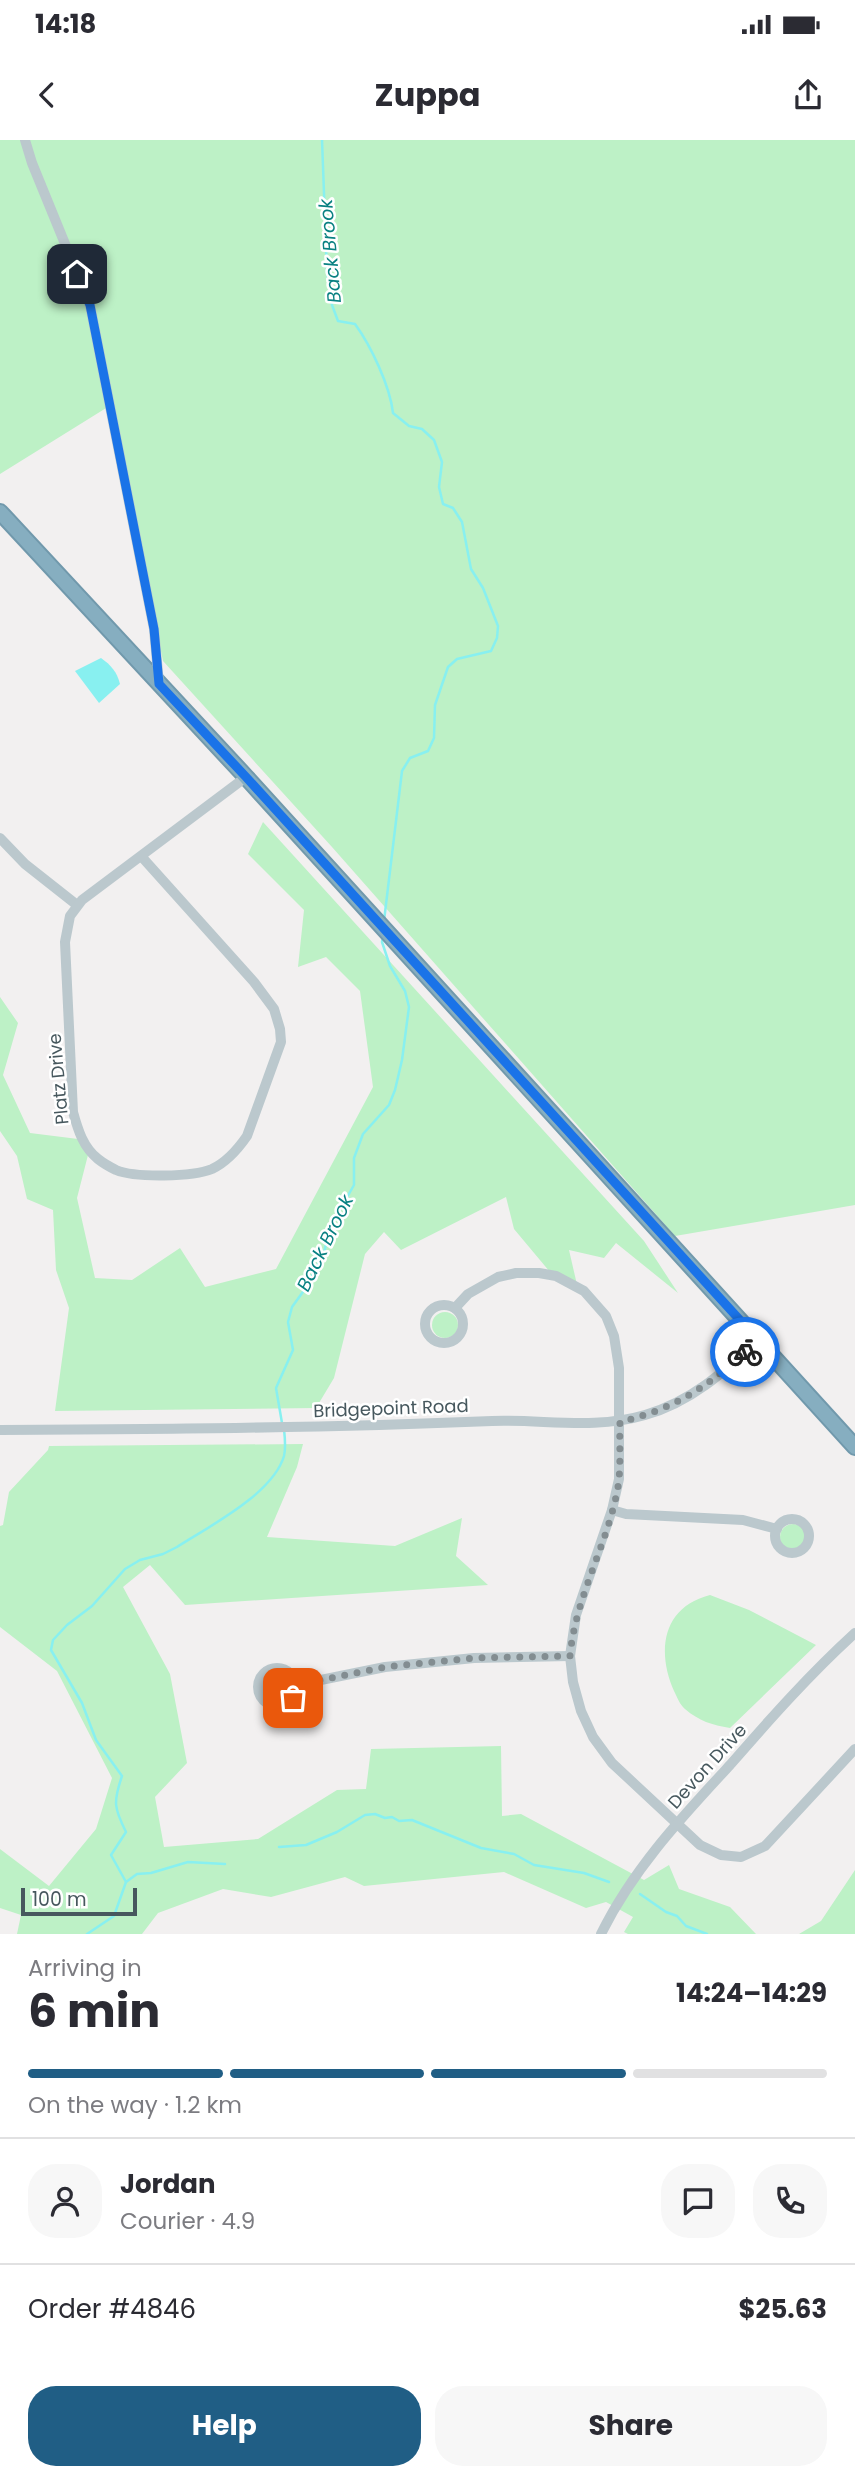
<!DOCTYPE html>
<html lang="en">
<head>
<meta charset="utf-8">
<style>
	:root { --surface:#fff; --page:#f7f7f7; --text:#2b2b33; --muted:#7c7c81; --line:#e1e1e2; --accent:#205e85 }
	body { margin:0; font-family:Poppins,sans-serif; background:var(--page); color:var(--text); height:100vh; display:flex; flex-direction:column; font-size:26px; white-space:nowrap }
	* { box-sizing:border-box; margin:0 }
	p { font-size:23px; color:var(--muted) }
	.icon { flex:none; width:38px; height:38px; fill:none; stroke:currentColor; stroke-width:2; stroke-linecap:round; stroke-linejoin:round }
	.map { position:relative; height:1794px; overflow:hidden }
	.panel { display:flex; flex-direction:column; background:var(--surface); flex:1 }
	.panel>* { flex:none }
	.scale { position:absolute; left:21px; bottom:18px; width:116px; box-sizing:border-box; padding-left:7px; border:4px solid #47585e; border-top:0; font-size:19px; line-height:24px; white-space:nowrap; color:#47585e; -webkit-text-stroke:5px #fff; paint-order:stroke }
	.pin { position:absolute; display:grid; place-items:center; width:60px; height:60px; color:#fff; margin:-30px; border-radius:14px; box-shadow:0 4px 10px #0006 }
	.courier { position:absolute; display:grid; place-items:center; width:70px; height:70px; margin:-35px; border:5px solid #1a73e8; border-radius:50%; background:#fff; color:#222; box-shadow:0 2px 9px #0007 }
	.head em { font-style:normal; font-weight:700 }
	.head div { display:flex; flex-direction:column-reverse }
	.head { display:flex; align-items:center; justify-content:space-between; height:119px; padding:0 28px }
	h1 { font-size:46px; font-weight:700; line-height:52px }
	.bar { display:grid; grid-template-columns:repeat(4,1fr); gap:10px 7px; align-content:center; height:84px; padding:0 28px }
	.bar i { height:9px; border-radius:5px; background:var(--line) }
	.bar .active { background:var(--accent) }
	.bar p { grid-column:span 4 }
	.line { display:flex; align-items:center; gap:18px; padding:0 28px; border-top:2px solid var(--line) }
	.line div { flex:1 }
	.round { display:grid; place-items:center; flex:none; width:74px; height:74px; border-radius:28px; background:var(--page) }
	.button { display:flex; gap:14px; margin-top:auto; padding:14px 28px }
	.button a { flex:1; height:80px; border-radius:28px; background:var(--accent); color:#fff; font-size:28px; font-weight:700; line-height:80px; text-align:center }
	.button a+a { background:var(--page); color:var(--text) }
	.status { display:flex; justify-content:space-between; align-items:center; height:49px; padding:0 35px; background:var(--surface); direction:ltr }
	.status svg { height:19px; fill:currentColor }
	header { display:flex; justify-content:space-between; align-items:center; height:91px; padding:0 28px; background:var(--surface); font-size:32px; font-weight:700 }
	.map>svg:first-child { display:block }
	.green { fill:#bdf1c6 }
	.water { fill:#88f0f0 }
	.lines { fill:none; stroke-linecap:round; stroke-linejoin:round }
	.stream { stroke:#88f0f0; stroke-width:2.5 }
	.highway-casing { stroke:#7199ac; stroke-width:18 }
	.minor { stroke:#bbc8cd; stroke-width:10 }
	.highway { stroke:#86aec0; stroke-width:14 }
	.done { stroke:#838d91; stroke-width:7; stroke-dasharray:0 12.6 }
	.route { stroke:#1a73e8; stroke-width:9 }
	.labels { text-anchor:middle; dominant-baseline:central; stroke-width:5; stroke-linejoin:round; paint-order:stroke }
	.street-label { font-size:18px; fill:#47585e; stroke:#fff }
	.water-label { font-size:19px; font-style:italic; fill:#098182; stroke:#fff }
</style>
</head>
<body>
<div class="status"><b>14:18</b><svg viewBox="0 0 49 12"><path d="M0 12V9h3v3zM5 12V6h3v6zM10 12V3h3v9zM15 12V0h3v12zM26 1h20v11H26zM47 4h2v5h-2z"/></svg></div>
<header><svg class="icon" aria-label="back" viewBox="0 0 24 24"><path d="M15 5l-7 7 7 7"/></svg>Zuppa<svg class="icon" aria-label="share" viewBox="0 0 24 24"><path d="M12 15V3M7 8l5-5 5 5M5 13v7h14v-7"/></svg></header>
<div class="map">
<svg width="855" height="1794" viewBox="0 0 855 1794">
	<rect width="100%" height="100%" fill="#f2f0f0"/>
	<g class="green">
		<polygon points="0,0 855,0 855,1065 675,1096 332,707 163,521 111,265 0,334"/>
		<polygon points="263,682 644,1101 678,1153 616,1103 604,1118 569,1110 578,1149 555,1138 514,1089 506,1057 401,1110 384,1092 365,1114 334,1238 316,1268 55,1271 69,1168 56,1130 53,1070 27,1059 17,1016 0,991 0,857 18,883 3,935 30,993 78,999 88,1015 77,1058 95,1138 132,1140 180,1108 205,1147 276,1129 373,947 360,851 326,817 298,827 304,770 248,714"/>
		<circle cx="445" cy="1185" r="13"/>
		<polygon points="303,1304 297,1327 267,1397 395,1406 462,1378 456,1416 488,1445 185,1465 150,1425 123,1447 170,1534 187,1623 155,1657 164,1707 258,1699 337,1650 366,1649 371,1609 501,1606 502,1676 521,1674 644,1740 669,1725 679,1749 730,1767 756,1794 628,1794 624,1792 633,1777 606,1762 586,1768 504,1732 364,1746 345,1737 271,1757 223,1749 158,1773 142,1794 17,1794 21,1775 0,1768 0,1709 49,1746 96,1689 112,1638 57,1531 0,1487 0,1386 3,1385 9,1352 48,1310 49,1306"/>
		<circle cx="793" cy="1397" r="13"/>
		<path d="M710 1455 749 1470 816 1505 730 1588C712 1585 699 1581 685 1569 680 1565 677 1557 674 1551 656 1510 663 1467 710 1455Z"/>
		<circle cx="277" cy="1549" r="13"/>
		<polygon points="855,1730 855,1794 799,1794 821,1781"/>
	</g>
	<path class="water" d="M101 518C111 525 117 532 120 544L99 563 75 531Z"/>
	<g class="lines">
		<g class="stream">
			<path d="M322 0 327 132 332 165 338 181 355 184C371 206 390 246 393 273L409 286 422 289 434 300 442 322 439 347 443 364 453 368 462 382 471 429 483 448 498 486 497 498 491 511 457 519 448 527 435 565 434 598 428 611 410 618 402 631 384 781"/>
			<polyline points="282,1283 276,1248 293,1210 288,1182 292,1167 305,1149 324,1113 330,1087 354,1045 354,1018 363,994 389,965 395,950 402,920 409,867 405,851 390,826 382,802 383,795"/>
			<polyline points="279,1707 306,1705 337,1692 365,1675 375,1674 385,1678 392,1677 399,1681 412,1680 481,1708 514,1714 534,1725 584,1733 609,1742"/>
			<polyline points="126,1742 137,1734 151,1733 188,1722 225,1724"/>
			<polyline points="640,1754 666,1772 677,1776 686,1786 707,1794"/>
			<path d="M87 1794 114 1776 126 1742 111 1715 126 1692C114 1668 113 1662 122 1636L96 1600 82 1563 51 1510 53 1500 67 1485 92 1466 125 1429 140 1420 163 1414 177 1407C208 1387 273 1354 284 1316 286 1308 285 1298 284 1289"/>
		</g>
		<defs>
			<polyline id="highway" points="0,372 246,637 855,1307"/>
		</defs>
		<use href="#highway" class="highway-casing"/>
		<g class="minor">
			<polyline points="25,0 32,23 90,165 154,489 159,544"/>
			<polyline points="0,698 25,724 77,765"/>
			<path d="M141 716 254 842 274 869 280 889 281 902 247 996C238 1009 227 1022 212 1029 193 1037 135 1038 116 1030 110 1027 103 1023 98 1019 83 1007 78 990 73 972L65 802 70 776 82 760 246 637"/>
			<circle cx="444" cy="1184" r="19"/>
			<polyline points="455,1168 468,1154 498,1137 516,1133 539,1133 556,1136 584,1151 606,1176 614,1196 619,1228 619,1339 612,1370 576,1475 570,1516 573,1542 581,1571 593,1597 612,1623 700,1705 721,1715 741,1717 765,1706 855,1609"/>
			<path d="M0 1290C164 1289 328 1288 492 1281 544 1279 594 1290 645 1275 691 1262 724 1232 758 1200"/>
			<polyline points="612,1370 626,1374 743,1380 777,1389"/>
			<circle cx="792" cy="1396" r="17"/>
			<circle cx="277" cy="1547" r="19"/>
			<polyline points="296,1545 385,1527 474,1518 570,1516"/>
			<path d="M601 1794C633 1729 681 1678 730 1625 770 1579 810 1534 855 1493"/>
		</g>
		<use href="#highway" class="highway"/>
	</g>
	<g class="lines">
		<path class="done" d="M293 1558 296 1545 385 1527 474 1518 570 1516C575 1460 604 1411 616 1357 622 1332 619 1307 620 1282 673 1269 705 1249 745 1212"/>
		<polyline class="route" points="77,134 90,165 154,489 159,544 246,637 758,1200 745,1212"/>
	</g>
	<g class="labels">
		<g class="street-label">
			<text transform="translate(58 939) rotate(-95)">Platz Drive</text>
			<text transform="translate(391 1268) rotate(-2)">Bridgepoint Road</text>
			<text transform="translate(707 1626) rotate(-48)">Devon Drive</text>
		</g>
		<g class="water-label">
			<text transform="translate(330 111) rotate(-95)">Back Brook</text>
			<text transform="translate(325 1103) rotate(-64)">Back Brook</text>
		</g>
	</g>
</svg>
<div class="scale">100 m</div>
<div class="pin" style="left:293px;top:1558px;background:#ea580c"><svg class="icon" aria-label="bag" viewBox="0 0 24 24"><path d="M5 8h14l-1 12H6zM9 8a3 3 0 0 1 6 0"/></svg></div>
<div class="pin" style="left:77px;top:134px;background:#1f2937"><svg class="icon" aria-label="home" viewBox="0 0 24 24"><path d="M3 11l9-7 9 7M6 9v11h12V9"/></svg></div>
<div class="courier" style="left:745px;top:1212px"><svg class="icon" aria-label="bike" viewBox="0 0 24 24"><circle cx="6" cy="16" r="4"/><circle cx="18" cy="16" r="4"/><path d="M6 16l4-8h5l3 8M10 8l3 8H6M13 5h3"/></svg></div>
</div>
<section class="panel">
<div class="head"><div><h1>6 min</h1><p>Arriving in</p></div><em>14:24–14:29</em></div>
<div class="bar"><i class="active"></i><i class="active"></i><i class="active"></i><i></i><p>On the way · 1.2 km</p></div>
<div class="line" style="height:126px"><a class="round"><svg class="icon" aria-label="person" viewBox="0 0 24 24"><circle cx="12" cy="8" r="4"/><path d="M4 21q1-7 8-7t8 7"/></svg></a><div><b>Jordan</b><p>Courier · 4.9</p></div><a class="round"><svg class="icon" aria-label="chat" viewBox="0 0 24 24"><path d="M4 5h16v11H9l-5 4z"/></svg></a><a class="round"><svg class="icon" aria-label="phone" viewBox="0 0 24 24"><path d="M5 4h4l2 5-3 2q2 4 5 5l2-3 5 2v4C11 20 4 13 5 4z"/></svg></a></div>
<div class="line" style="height:91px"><div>Order #4846</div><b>$25.63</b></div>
<div class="button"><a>Help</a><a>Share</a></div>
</section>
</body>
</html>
